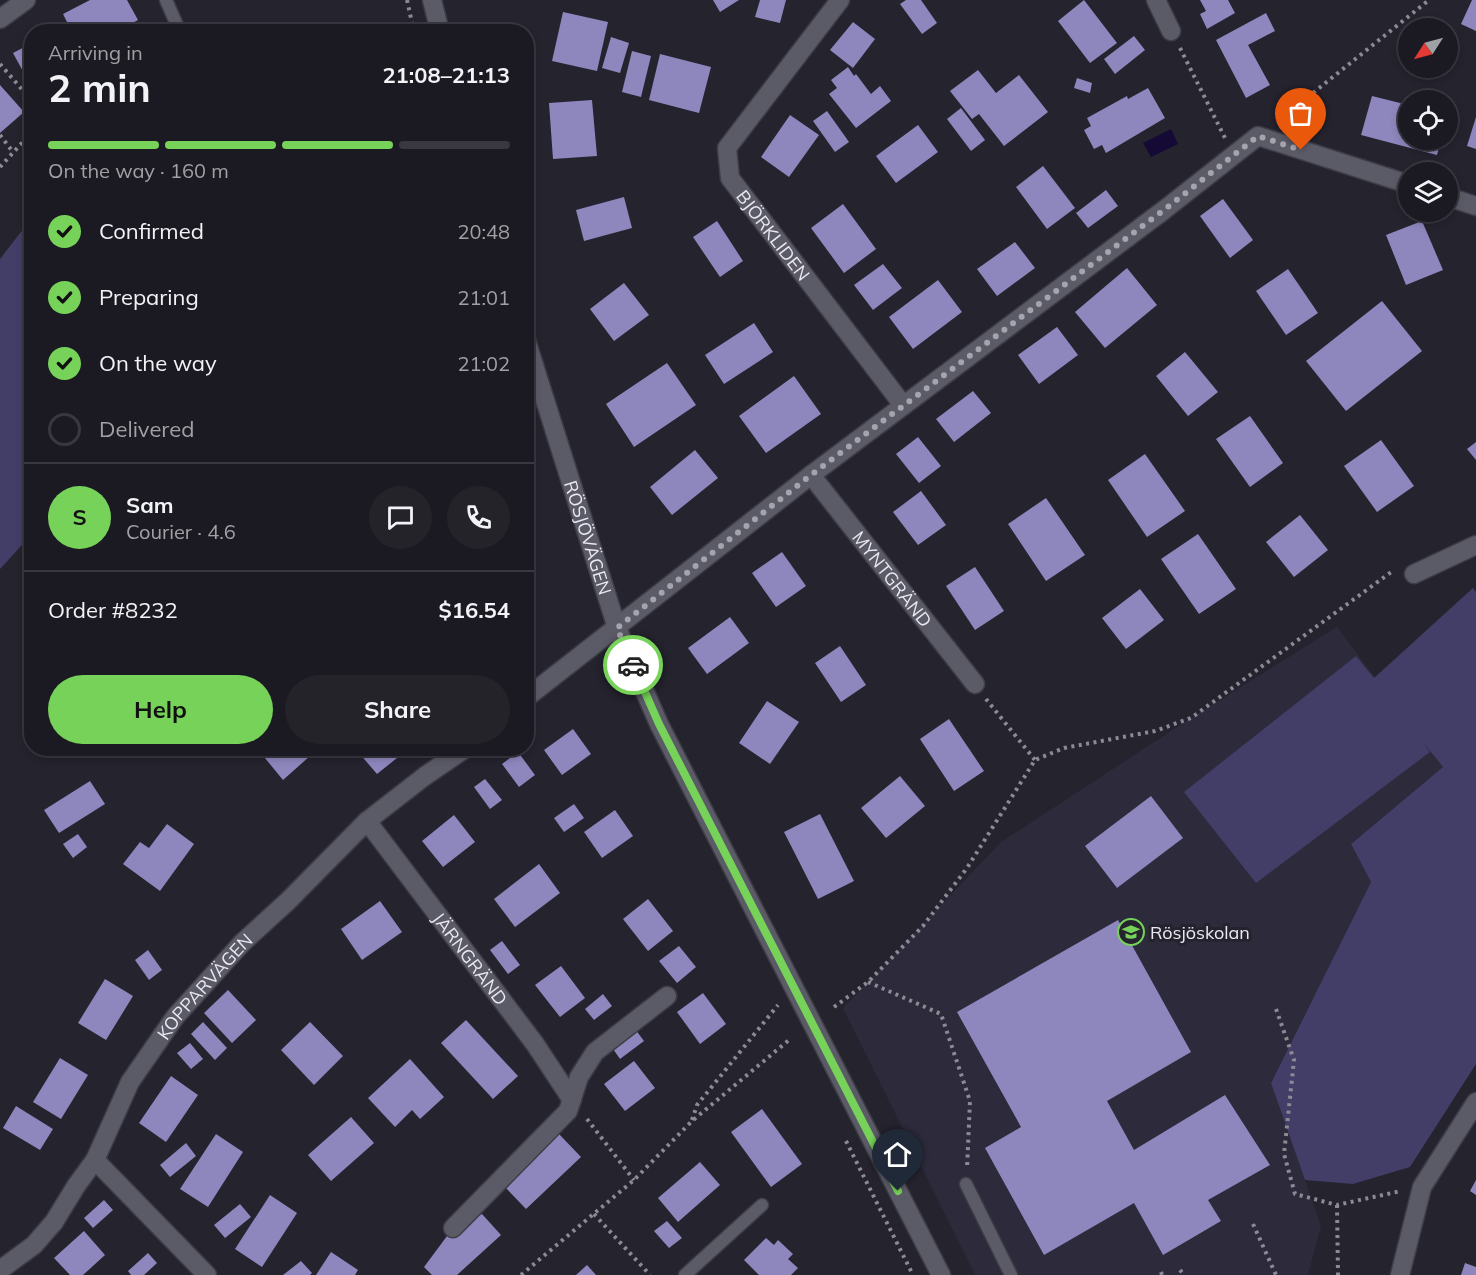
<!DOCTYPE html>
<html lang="en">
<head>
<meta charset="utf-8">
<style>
	:root { --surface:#1b1a22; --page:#24232a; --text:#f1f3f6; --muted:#a0a1a5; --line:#393840; --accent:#77d259 }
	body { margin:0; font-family:Mulish,sans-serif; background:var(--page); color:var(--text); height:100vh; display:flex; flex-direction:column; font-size:22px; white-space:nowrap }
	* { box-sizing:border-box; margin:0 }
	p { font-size:20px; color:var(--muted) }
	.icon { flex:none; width:33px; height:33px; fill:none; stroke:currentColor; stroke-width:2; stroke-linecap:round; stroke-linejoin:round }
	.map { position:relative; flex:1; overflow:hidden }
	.details { position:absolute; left:24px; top:24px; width:510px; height:732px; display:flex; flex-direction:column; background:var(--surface); border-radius:24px; box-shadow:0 3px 9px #0003,0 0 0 2px var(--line) }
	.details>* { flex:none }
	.needle { width:39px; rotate:234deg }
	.buttons { position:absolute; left:1398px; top:18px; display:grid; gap:12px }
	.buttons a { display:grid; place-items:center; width:60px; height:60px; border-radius:50%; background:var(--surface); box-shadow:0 3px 9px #0003,0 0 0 2px var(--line); font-size:30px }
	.pin { position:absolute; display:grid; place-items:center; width:51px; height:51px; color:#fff; margin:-62px -26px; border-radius:50% 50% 50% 0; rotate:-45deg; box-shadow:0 0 6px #0007 }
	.pin .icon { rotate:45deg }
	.courier { position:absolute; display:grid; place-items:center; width:60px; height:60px; margin:-30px; border:4px solid #77d259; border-radius:50%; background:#fff; color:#222; box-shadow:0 2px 8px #0007 }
	.overview em { font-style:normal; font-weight:700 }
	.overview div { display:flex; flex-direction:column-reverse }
	.overview { display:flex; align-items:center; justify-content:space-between; height:102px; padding:0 24px }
	h1 { font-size:39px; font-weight:700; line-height:45px }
	.bar { display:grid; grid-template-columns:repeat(4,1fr); gap:9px 6px; align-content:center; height:72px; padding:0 24px }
	.bar i { height:8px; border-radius:4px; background:var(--line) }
	.bar .selected { background:var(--accent) }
	.bar p { grid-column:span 4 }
	.line { display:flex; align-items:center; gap:15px; padding:0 24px; border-top:2px solid var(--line) }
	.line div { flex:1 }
	.round { display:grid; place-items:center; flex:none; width:63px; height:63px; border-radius:32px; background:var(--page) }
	ol { padding:0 24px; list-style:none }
	li { display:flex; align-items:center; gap:18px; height:66px }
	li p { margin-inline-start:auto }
	li .icon { padding:6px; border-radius:50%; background:var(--accent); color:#111; stroke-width:4 }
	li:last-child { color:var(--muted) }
	li i { width:33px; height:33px; border:3px solid var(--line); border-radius:50% }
	.button { display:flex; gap:12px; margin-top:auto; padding:12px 24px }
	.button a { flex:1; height:69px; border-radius:36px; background:var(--accent); color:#111; font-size:24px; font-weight:700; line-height:69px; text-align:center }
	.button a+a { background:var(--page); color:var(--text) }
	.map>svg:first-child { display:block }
	.built { fill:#2c2a3b }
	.green { fill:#433e67 }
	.water { fill:#150936 }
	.building { fill:#8d87be }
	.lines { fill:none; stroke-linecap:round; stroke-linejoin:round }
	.lane-casing { stroke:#3e3d46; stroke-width:15 }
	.street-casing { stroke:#3e3d46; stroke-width:21 }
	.path { stroke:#8c8b95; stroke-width:4; stroke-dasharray:3 4.5; stroke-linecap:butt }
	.lane { stroke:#5b5a67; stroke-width:12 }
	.street { stroke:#5b5a67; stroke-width:18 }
	.done { stroke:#a5a4ad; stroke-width:6; stroke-dasharray:0 10.8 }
	.route { stroke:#77d259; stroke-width:8 }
	.labels { text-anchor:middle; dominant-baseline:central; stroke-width:6; stroke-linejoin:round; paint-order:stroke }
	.street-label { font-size:18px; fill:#eae9f1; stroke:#24232e }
	.poi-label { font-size:18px; fill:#eae9f1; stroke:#24232e; text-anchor:start }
</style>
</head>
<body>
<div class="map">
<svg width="1476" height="1275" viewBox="0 0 1476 1275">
	<rect width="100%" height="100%" fill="#24232e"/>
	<polygon class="built" points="1337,627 1443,767 1351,844 1371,882 1271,1082 1321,1226 1308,1275 975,1275 843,1008 1001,842 1191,718"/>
	<g class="green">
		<polygon points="31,219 31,535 0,569 0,259"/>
		<polygon points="1473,588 1476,592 1476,1064 1410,1167 1353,1184 1305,1180 1271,1083 1371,882 1351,844 1443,767 1423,742 1430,752 1256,883 1184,792 1356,656 1374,678"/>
	</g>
	<polygon class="water" points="1171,129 1178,144 1151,157 1143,143"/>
	<g class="building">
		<polygon points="90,0 127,0 138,20 116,32 53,32 68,24 63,14"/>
		<polygon points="713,0 739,0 720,12"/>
		<polygon points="760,0 786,0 780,23 755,17"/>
		<polygon points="906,0 921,0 937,23 922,34 900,4"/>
		<polygon points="1084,0 1117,43 1090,63 1058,21"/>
		<polygon points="1200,0 1228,0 1235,13 1207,29 1200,14 1206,11"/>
		<polygon points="1472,0 1476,0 1476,31 1461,24"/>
		<polygon points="563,12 608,22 597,71 552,61"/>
		<polygon points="1266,13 1275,31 1248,45 1270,85 1246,98 1216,40"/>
		<polygon points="853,22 875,39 853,68 830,50"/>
		<polygon points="1134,36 1145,50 1115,74 1104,59"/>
		<polygon points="611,37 629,43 620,73 602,68"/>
		<polygon points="32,43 32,88 13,53"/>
		<polygon points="632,51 651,56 641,97 622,92"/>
		<polygon points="660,54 711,67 699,113 649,100"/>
		<polygon points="848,67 854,76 856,74 871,94 880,86 891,101 856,128 829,94 837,88 831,80"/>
		<polygon points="978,70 996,93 1019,75 1048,112 1004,146 979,114 972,119 950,91"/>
		<polygon points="1077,78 1092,83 1090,93 1074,88"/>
		<polygon points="0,85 24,112 0,133"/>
		<polygon points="1148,88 1165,118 1106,153 1102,145 1094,149 1084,130 1091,126 1087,118 1127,96 1128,99"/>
		<polygon points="1372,96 1408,105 1408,140 1441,140 1437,155 1361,135"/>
		<polygon points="592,100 597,156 553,159 549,103"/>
		<polygon points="961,108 985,140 971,151 947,119"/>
		<polygon points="827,111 849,142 835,152 813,121"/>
		<polygon points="790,115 819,135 789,177 761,157"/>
		<polygon points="1476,117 1476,149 1467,146"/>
		<polygon points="918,125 938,152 896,183 876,156"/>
		<polygon points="1043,166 1075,208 1047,229 1016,187"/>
		<polygon points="1106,190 1118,206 1088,228 1076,213"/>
		<polygon points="624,197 632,228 584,241 576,210"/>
		<polygon points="1223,199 1253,240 1230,258 1200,216"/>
		<polygon points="843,204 876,249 844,273 811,228"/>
		<polygon points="717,221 743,261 720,277 693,237"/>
		<polygon points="1422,221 1443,270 1406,285 1386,235"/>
		<polygon points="1015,242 1035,268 997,296 977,269"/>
		<polygon points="883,264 902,288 873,310 854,285"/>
		<polygon points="1127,268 1157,305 1105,348 1075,312"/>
		<polygon points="1288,269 1318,313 1286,335 1256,291"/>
		<polygon points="938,280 962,312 913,349 889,317"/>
		<polygon points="624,283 649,315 614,341 590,309"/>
		<polygon points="1382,301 1422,351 1346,411 1306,361"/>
		<polygon points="754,323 773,352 724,384 705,355"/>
		<polygon points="1057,327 1078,355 1039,384 1018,355"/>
		<polygon points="1185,352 1218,392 1188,416 1156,376"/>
		<polygon points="667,363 696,405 634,447 606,404"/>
		<polygon points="794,376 821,414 766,453 739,416"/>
		<polygon points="973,391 991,413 954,442 936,419"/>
		<polygon points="1250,416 1283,463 1250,487 1216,439"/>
		<polygon points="918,437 941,466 919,483 896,454"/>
		<polygon points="1381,440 1414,486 1377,512 1344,466"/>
		<polygon points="1476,442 1476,460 1467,449"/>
		<polygon points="695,450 718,478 672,515 650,487"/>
		<polygon points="1145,454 1185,511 1147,537 1108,480"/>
		<polygon points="921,491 946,525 918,545 893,512"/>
		<polygon points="1046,498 1085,555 1046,581 1008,524"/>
		<polygon points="1300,515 1328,550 1294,577 1266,542"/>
		<polygon points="1198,534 1236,589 1199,614 1161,559"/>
		<polygon points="782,552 806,586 776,607 752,573"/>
		<polygon points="975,567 1004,611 975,630 946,586"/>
		<polygon points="1140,589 1164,620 1126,649 1102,618"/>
		<polygon points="730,617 749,643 707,674 688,648"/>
		<polygon points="840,646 866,685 841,702 815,663"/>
		<polygon points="767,701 799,722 770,764 739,743"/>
		<polygon points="949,719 984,771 954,791 920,739"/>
		<polygon points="573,729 591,754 562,775 544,750"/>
		<polygon points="264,748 319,748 283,780 260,752"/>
		<polygon points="364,748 389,748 397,758 377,774 359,753"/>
		<polygon points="518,752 535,775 519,787 502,764"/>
		<polygon points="900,776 925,806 886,838 861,808"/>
		<polygon points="485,779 502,800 490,809 474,787"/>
		<polygon points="90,781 105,804 59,833 44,810"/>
		<polygon points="1151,796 1183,838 1117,888 1085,846"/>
		<polygon points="574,804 584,818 564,832 554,818"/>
		<polygon points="615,810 633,836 602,858 584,832"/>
		<polygon points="820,814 854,881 818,899 784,832"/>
		<polygon points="454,815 475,842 443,867 422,841"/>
		<polygon points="167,824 194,844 160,891 123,864 140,842 149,848"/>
		<polygon points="78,834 87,847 73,858 63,844"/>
		<polygon points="539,864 560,893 515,927 494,899"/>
		<polygon points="648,899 673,931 648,951 623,919"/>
		<polygon points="380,901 402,932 362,960 341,929"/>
		<polygon points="1118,920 1191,1052 1107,1101 1134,1150 1225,1095 1270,1165 1208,1200 1221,1221 1163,1255 1134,1203 1044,1255 985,1148 1021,1127 957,1012"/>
		<polygon points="502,941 520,965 508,974 490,950"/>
		<polygon points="679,946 696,967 677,983 659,961"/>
		<polygon points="148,950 162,970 149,980 135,960"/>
		<polygon points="561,966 585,998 560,1017 535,985"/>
		<polygon points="105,979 133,996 106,1040 78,1023"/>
		<polygon points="228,990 256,1020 232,1043 204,1013"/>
		<polygon points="703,993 726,1024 700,1044 677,1012"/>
		<polygon points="603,994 612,1006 594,1020 585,1009"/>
		<polygon points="466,1020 518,1076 493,1099 441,1043"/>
		<polygon points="203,1022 227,1048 215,1060 191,1034"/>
		<polygon points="310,1022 343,1056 314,1085 281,1050"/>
		<polygon points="635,1029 644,1041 620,1059 611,1046"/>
		<polygon points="190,1043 203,1059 191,1069 177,1053"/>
		<polygon points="60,1058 88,1075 61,1119 33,1102"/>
		<polygon points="410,1059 444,1097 420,1119 412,1110 395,1127 368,1098"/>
		<polygon points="634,1061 655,1088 625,1111 604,1084"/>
		<polygon points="171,1076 198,1095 166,1142 139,1123"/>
		<polygon points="16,1106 53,1129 40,1150 3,1128"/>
		<polygon points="762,1109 802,1164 771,1187 731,1132"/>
		<polygon points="351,1117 374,1143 331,1181 308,1155"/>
		<polygon points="216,1134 243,1152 208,1207 180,1189"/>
		<polygon points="559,1134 581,1157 526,1209 504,1186"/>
		<polygon points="186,1143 196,1156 170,1177 160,1165"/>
		<polygon points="700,1162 720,1185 678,1222 658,1198"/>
		<polygon points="1476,1180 1476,1195 1470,1191"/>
		<polygon points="270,1195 297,1213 262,1267 235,1249"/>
		<polygon points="104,1200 113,1210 93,1228 84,1218"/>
		<polygon points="240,1204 251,1217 225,1238 214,1225"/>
		<polygon points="482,1214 501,1235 457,1275 432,1275 424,1267 453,1228"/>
		<polygon points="667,1221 682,1238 669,1248 654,1231"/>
		<polygon points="84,1231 105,1255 83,1275 70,1275 54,1258"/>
		<polygon points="766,1238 774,1245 778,1240 793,1254 788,1259 798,1268 791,1275 759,1275 744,1260"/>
		<polygon points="331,1252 358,1270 355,1275 316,1275"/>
		<polygon points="148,1253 157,1263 144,1275 131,1275 128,1271"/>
		<polygon points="301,1261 312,1273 310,1275 283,1275"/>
		<polygon points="1465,1263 1476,1267 1476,1275 1461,1275"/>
		<polygon points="587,1265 596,1275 576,1275"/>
	</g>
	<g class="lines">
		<defs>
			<g id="lane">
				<polyline points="166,0 180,32"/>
				<polyline points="966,1184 1011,1275"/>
				<polyline points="685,1275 762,1205"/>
			</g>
			<g id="street">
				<polyline points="432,0 440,32"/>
				<path id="s1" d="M840 0 727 148 730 178 903 405"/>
				<polyline points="1156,0 1171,31"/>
				<polyline points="0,19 26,0"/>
				<polyline points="1448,197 1476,206"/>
				<path id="s2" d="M526 340 617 628 659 724 941 1275"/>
				<path id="s3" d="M811 475 975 684"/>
				<polyline points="1414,574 1476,545"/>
				<polyline points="526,698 811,475 1164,210 1258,136 1408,184"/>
				<path id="s4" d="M367 821 535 1044 572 1100"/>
				<polyline points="95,1160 207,1275"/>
				<polyline points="453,1228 568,1111 579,1077 595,1052 667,996"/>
				<path id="s5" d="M0 1270 34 1245 54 1222 76 1186 95 1160 130 1082 175 1017 242 943 288 901 367 821 425 776 466 748"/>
				<polyline points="1400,1275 1422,1187 1476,1102"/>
			</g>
		</defs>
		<use href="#lane" class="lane-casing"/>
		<use href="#street" class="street-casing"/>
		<g class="path">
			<polyline points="407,0 414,32"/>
			<polyline points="1180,48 1225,138"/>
			<polyline points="0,64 32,101"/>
			<polyline points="1278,121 1429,0"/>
			<polyline points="0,135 13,152"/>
			<polyline points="0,167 32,132"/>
			<polyline points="986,699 1035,760"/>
			<polyline points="868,982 941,1014 970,1101 967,1169"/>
			<polyline points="834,1007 868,982 923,926 967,868 1035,760 1064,748 1155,731 1191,718 1394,570"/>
			<polyline points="1276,1009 1294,1060 1284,1154 1295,1194 1337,1205 1401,1191"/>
			<polyline points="587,1119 634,1180"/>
			<polyline points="692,1120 697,1105 778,1005"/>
			<polyline points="846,1141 913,1275"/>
			<polyline points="1337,1205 1338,1275"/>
			<polyline points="594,1214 650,1275"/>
			<polyline points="1253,1224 1276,1275"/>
			<polyline points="1180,1270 1184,1275"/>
			<polyline points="1161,1272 1162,1275"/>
			<polyline points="521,1275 634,1180 692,1121 789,1040"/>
		</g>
		<use href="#lane" class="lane"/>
		<use href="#street" class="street"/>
	</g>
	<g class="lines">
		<polyline class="done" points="633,665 617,628 811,475 1164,210 1258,136 1301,150"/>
		<polyline class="route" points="633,665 659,724 898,1191"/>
	</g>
	<defs>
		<symbol id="school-ring" viewBox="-11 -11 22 22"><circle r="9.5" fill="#24232e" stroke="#77d259" stroke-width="1.5"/><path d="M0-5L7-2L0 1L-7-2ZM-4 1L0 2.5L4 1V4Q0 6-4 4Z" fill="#77d259"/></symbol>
	</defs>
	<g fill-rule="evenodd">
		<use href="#school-ring" x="1116" y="917" width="30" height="30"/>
	</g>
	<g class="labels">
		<g class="street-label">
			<text stroke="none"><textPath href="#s1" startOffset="288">BJÖRKLIDEN</textPath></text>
			<text stroke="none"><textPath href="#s2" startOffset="207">RÖSJÖVÄGEN</textPath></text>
			<text stroke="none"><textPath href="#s3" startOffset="132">MYNTGRÄND</textPath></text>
			<text stroke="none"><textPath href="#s4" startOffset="172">JÄRNGRÄND</textPath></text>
			<text stroke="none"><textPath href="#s5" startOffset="354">KOPPARVÄGEN</textPath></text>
		</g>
		<g class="poi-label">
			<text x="1150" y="932">Rösjöskolan</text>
		</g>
	</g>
</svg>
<div class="buttons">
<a><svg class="needle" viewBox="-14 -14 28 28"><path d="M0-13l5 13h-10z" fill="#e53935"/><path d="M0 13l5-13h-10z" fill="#a0a1a5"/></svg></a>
<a><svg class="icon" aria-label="locate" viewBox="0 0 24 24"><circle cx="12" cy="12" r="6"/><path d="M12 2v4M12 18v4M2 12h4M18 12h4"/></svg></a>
<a><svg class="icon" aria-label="layers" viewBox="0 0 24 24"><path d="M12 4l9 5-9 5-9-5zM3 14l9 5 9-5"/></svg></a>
</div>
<div class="pin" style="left:1301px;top:150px;background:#ea580c"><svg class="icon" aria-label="bag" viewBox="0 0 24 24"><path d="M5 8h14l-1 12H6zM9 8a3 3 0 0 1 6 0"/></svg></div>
<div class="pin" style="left:898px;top:1191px;background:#1f2937"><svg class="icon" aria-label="home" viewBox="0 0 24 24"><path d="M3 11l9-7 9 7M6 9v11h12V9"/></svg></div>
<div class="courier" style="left:633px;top:665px"><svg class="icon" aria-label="car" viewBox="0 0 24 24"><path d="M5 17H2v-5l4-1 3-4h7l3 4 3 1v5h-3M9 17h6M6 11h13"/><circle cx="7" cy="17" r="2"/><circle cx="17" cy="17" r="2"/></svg></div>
<section class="details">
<div class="overview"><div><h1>2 min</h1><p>Arriving in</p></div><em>21:08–21:13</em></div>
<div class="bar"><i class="selected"></i><i class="selected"></i><i class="selected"></i><i></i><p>On the way · 160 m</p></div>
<ol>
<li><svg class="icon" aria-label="check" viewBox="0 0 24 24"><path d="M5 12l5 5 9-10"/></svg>Confirmed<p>20:48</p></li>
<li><svg class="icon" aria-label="check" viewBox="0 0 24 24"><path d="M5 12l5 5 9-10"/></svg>Preparing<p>21:01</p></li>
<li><svg class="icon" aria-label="check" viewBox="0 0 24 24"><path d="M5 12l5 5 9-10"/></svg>On the way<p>21:02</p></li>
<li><i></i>Delivered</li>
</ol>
<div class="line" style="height:108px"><b class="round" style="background:var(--accent);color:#111">S</b><div><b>Sam</b><p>Courier · 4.6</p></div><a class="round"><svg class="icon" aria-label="chat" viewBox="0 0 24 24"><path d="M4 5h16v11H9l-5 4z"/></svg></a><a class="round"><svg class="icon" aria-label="phone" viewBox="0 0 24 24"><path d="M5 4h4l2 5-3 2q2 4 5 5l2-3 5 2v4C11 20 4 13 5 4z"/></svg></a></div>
<div class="line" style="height:78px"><div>Order #8232</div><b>$16.54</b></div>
<div class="button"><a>Help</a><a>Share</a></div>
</section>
</div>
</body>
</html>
